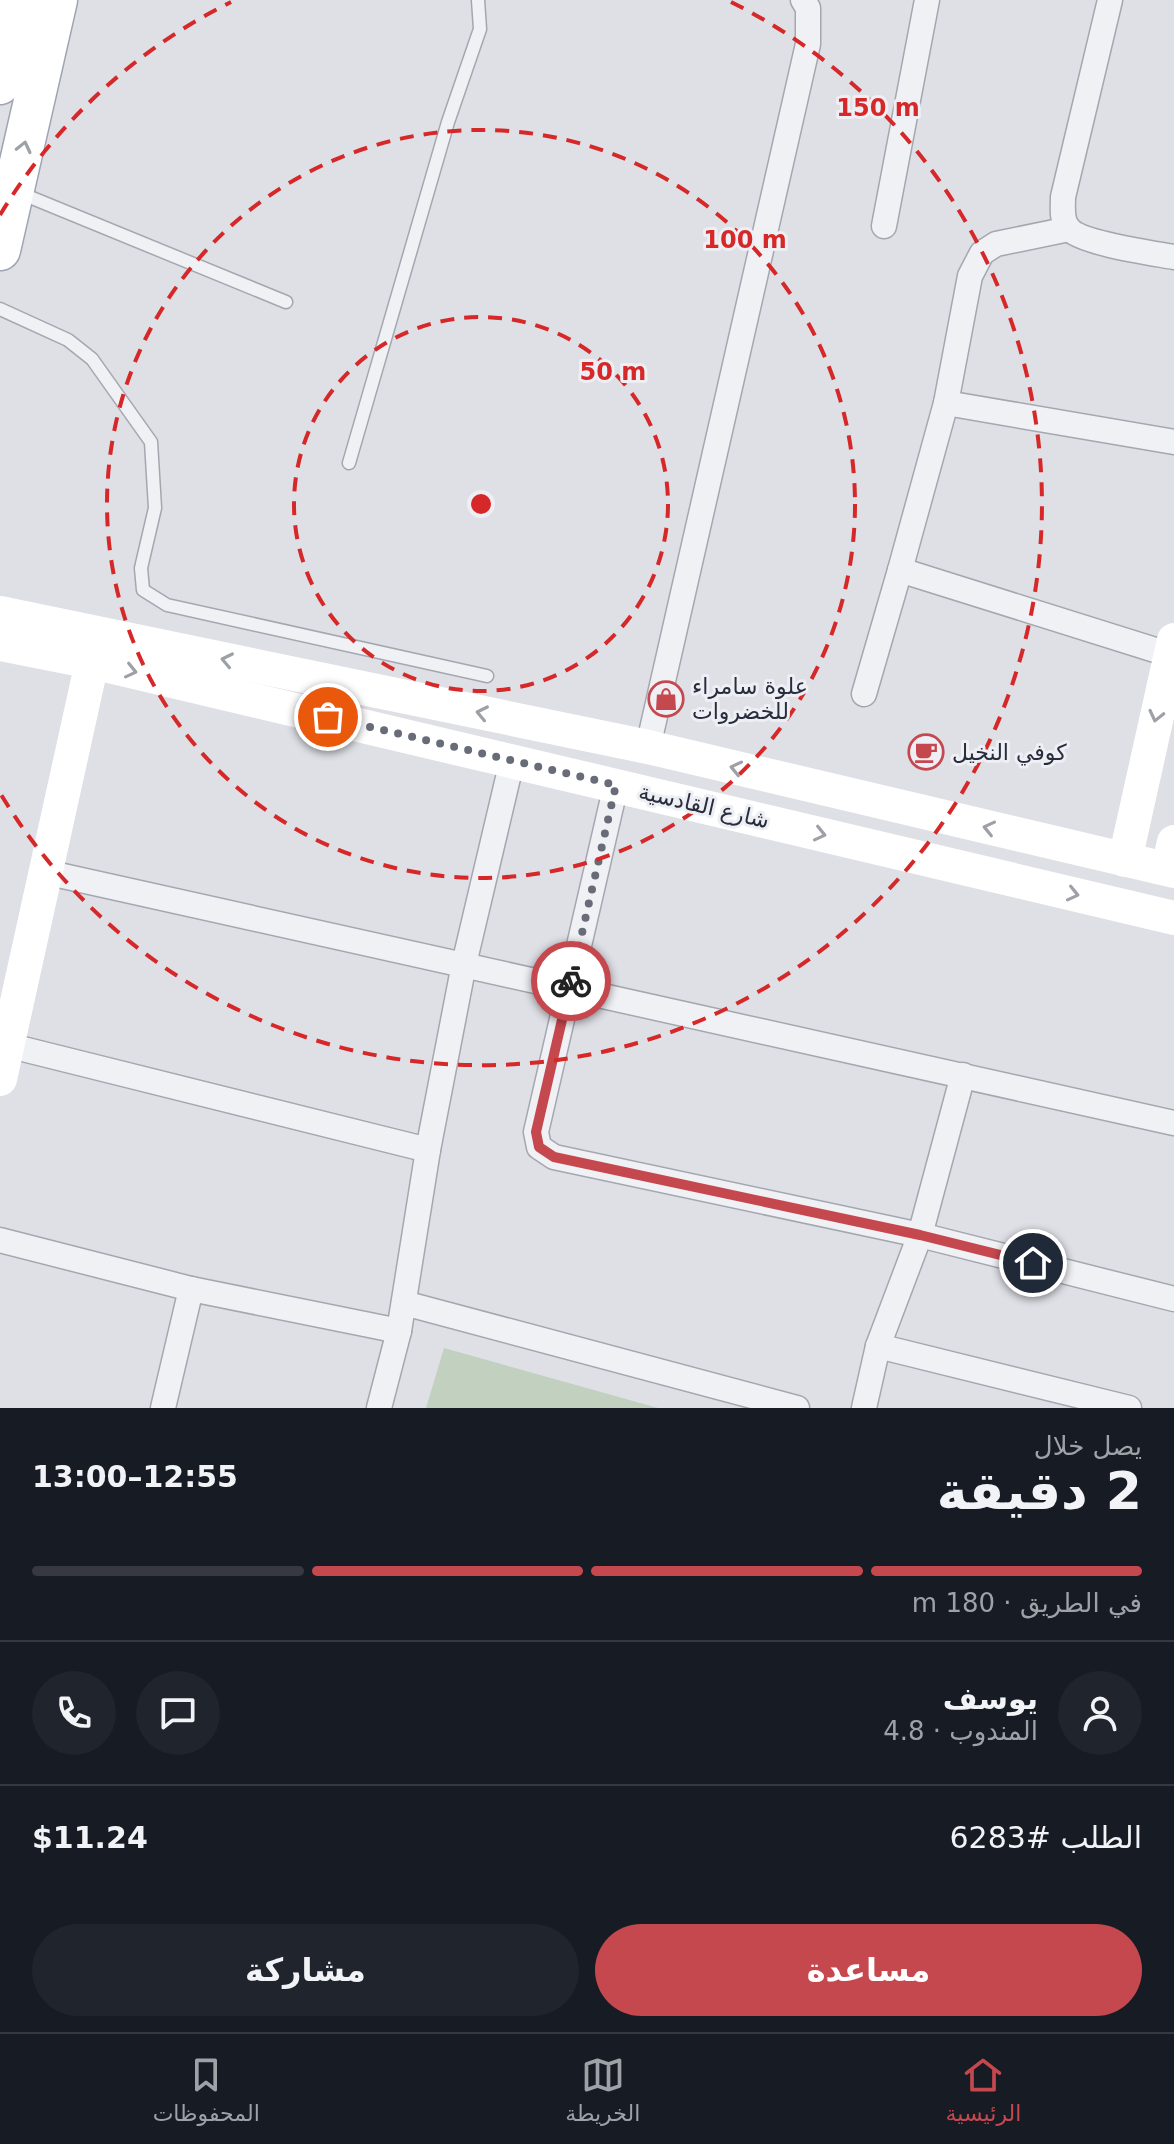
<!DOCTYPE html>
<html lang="ar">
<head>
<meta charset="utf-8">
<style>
	:root { --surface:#171b24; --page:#20242c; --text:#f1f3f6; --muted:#9ea1a6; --line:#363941; --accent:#c6484f }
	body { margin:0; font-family:"DejaVu Sans","Noto Sans Arabic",sans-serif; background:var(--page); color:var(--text); direction:rtl; height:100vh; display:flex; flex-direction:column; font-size:30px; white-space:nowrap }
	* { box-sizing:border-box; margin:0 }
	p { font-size:26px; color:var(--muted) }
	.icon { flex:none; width:44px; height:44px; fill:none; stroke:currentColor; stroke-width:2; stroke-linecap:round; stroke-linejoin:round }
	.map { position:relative; height:1408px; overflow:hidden; direction:ltr }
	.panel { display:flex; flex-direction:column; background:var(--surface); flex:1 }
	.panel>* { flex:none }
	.pin { position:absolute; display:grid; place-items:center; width:68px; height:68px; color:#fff; margin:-34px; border:4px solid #fff; border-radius:50%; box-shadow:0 2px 8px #0007 }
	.courier { position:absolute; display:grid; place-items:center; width:80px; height:80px; margin:-40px; border:6px solid #c6484f; border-radius:50%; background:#fff; color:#222; box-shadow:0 2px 10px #0007 }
	.headline em { font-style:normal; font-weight:600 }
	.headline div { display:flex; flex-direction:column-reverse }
	.headline { display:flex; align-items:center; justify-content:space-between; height:136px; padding:0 32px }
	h1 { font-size:52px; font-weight:600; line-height:60px }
	.bar { display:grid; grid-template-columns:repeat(4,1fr); gap:12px 8px; align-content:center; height:96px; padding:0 32px }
	.bar i { height:10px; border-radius:6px; background:var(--line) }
	.bar .current { background:var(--accent) }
	.bar p { grid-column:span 4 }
	.line { display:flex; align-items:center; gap:20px; padding:0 32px; border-top:2px solid var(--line) }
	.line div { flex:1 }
	.round { display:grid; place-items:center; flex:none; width:84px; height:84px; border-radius:42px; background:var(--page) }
	.cta { display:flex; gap:16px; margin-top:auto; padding:16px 32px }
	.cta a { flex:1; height:92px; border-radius:48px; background:var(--accent); color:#fff; font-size:32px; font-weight:600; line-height:92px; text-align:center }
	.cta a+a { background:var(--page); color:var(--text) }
	.tab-bar { display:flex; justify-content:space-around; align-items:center; height:112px; border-top:2px solid var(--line); background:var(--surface); font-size:22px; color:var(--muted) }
	.tab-bar a { display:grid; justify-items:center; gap:4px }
	.tab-bar .current { color:var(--accent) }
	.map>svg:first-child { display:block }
	.green { fill:#c2d0bf }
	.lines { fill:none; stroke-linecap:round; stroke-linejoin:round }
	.lane-casing { stroke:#a4a7b0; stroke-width:15 }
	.street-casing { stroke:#a4a7b0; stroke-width:27 }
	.primary-casing { stroke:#9ea4b1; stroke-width:43 }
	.lane { stroke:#f0f1f5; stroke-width:12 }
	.street { stroke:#f0f1f5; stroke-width:24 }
	.secondary { stroke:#fff; stroke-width:34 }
	.primary { stroke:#fff; stroke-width:40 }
	.oneway { stroke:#9ea0a7 }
	.done { stroke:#686c78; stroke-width:8; stroke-dasharray:0 14.4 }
	.route { stroke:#c6484f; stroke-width:10 }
	.ring { fill:none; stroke:#d62828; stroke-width:4; stroke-dasharray:14 10 }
	.labels { text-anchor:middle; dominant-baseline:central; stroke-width:6; stroke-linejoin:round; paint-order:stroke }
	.poi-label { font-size:22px; fill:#282d3c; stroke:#edeff4; text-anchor:start }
	.street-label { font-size:22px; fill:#282d3c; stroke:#edeff4 }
	.centre { fill:#d62828; stroke:#edeff4; stroke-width:4 }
	.ring-label { font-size:24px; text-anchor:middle; font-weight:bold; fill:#d62828; stroke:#edeff4; stroke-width:6; stroke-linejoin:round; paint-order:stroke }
</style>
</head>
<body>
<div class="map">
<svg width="1174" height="1408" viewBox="0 0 1174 1408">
	<rect width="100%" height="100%" fill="#dee0e6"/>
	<polygon class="green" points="444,1348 658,1408 426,1408"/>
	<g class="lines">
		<defs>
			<g id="lane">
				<polyline points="20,193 286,302"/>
				<polyline points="0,309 68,340 92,359 151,442 155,508 141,568 143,590 167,605 487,676"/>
				<polyline points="349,463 448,122 480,29 478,0"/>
			</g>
			<g id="street">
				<path d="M1110 0 1063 197C1063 208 1061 219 1068 228 1080 243 1152 253 1174 257"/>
				<polyline points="884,226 927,0"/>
				<polyline points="946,403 1174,442"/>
				<polyline points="900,570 946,403 970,276 982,253 996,244 1069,229"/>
				<polyline points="864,694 900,570 1171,655"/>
				<polyline points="648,747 808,44 808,8 803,0"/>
				<polyline points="616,785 536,1132 539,1147 554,1157 920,1235 1174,1299"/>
				<polyline points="45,872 1174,1123"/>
				<polyline points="7,1045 428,1150"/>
				<polyline points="0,1240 191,1289 399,1331"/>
				<polyline points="404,1303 797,1408"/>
				<polyline points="878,1346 1129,1408"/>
				<polyline points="163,1408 191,1289"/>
				<polyline points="379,1408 399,1331 428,1150 464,964 512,761"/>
				<polyline points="864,1408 878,1346 920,1235 963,1075"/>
			</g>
			<g id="primary">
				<polyline points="0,84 18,0"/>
				<polyline points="0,250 57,0"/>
			</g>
		</defs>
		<use href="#lane" class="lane-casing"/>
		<use href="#street" class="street-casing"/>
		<use href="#primary" class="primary-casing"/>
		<use href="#lane" class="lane"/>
		<use href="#street" class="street"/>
		<g class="secondary">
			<polyline points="0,613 648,747 1174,871"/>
			<polyline points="0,644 92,662 1174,918"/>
			<polyline points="1125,860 1174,640"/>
			<polyline points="1168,869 1174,842"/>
			<polyline points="0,1079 92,662"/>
		</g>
		<use href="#primary" class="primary"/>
	</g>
	<defs><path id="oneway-chevron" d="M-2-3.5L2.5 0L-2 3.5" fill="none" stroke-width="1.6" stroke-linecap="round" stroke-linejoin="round" transform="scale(2)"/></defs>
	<g class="oneway">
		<use href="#oneway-chevron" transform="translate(24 147) rotate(-77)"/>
		<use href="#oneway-chevron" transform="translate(227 660) rotate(-168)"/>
		<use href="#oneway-chevron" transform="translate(131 671) rotate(13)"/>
		<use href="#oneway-chevron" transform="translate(482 713) rotate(-168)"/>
		<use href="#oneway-chevron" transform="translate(1156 716) rotate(103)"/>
		<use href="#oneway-chevron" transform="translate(736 768) rotate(-167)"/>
		<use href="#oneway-chevron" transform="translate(989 828) rotate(-167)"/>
		<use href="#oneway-chevron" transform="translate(820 834) rotate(13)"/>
		<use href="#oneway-chevron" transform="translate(1073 894) rotate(13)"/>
	</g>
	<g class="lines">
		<polyline class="done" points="328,717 616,785 571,981"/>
		<polyline class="route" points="571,981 536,1132 539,1147 554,1157 920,1235 1033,1263"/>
	</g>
	<g class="ring">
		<circle cx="481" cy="504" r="187"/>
		<circle cx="481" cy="504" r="374"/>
		<path d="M0 215A561 561 0 0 1 231 2M731 2A561 561 0 1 1 0 793"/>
	</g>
	<defs>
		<symbol id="shop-ring" viewBox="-11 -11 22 22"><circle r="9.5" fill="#edeff4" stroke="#c6484f" stroke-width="1.5"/><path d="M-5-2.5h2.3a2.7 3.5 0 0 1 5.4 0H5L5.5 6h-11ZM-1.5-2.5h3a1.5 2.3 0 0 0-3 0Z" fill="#c6484f"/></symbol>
		<symbol id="cafe-ring" viewBox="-11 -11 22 22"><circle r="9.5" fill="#edeff4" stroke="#c6484f" stroke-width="1.5"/><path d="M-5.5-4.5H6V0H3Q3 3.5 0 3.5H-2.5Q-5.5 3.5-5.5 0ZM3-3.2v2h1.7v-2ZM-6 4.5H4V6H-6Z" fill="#c6484f"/></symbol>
	</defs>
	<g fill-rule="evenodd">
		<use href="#shop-ring" x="646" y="679" width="40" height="40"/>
		<use href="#cafe-ring" x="906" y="732" width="40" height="40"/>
	</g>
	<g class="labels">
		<g class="poi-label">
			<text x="692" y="686">علوة سامراء<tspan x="692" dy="25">للخضروات</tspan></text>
			<text x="952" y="752">كوفي النخيل</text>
		</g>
		<g class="street-label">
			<text transform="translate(704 806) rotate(13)">شارع القادسية</text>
		</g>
	</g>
	<circle cx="481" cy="504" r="12" class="centre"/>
	<g class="ring-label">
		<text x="878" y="116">150 m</text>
		<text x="745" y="248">100 m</text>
		<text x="613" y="380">50 m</text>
	</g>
</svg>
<div class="pin" style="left:328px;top:717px;background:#ea580c"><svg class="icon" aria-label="bag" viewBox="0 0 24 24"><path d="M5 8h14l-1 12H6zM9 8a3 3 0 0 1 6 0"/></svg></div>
<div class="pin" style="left:1033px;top:1263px;background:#1f2937"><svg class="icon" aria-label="home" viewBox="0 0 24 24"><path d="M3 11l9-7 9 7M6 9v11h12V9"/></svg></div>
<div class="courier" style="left:571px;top:981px"><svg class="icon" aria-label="bike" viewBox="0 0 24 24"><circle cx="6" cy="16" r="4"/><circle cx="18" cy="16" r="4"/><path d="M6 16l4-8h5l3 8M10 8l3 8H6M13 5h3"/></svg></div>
</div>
<section class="panel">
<div class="headline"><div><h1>2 دقيقة</h1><p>يصل خلال</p></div><em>12:55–13:00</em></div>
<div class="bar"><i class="current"></i><i class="current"></i><i class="current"></i><i></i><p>في الطريق · 180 m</p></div>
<div class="line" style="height:144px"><a class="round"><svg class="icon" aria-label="person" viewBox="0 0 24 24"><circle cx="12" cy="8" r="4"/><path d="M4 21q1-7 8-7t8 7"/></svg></a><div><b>يوسف</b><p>المندوب · 4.8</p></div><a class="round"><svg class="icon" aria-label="chat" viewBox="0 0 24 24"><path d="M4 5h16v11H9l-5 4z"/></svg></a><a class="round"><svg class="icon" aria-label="phone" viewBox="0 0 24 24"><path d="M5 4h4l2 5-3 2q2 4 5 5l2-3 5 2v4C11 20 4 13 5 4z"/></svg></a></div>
<div class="line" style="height:104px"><div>الطلب #6283</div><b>$11.24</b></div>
<div class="cta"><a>مساعدة</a><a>مشاركة</a></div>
</section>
<nav class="tab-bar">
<a class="current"><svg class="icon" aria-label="home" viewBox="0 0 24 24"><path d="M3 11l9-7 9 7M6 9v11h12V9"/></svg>الرئيسية</a>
<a><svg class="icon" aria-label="map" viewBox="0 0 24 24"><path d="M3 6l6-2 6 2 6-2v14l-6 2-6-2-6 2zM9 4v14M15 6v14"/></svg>الخريطة</a>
<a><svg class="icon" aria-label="saved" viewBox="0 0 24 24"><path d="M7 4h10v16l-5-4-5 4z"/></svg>المحفوظات</a>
</nav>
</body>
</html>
